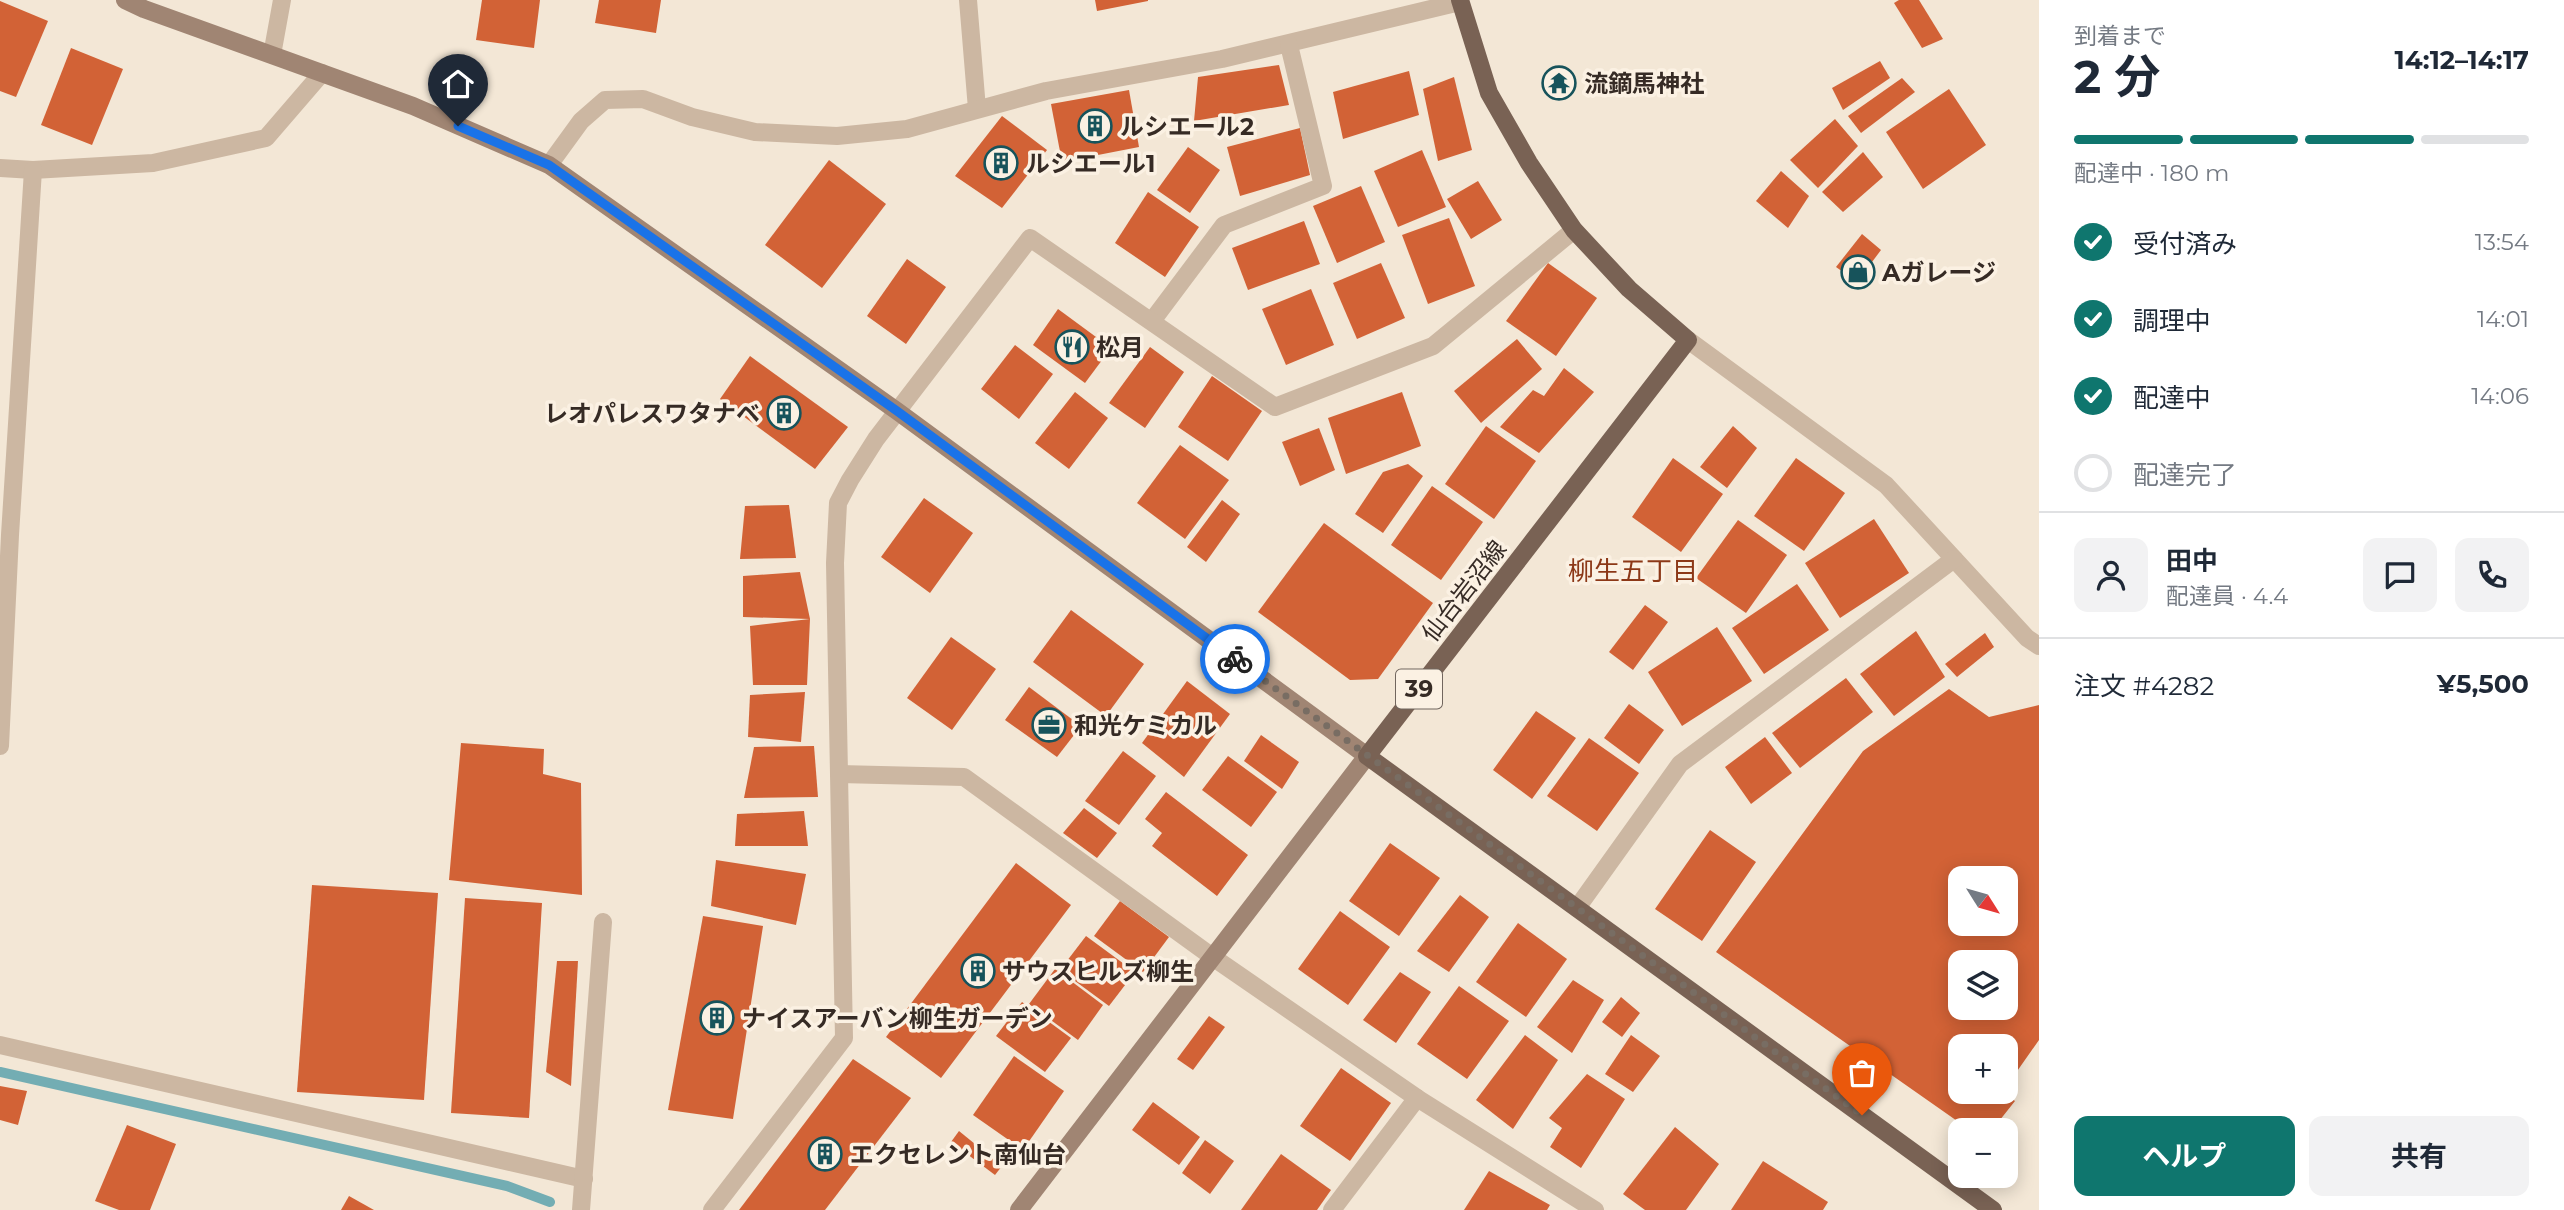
<!DOCTYPE html>
<html lang="ja">
<head>
<meta charset="utf-8">
<style>
	:root { --surface:#fff; --page:#f2f2f3; --text:#1f2937; --muted:#747a83; --line:#e0e1e3; --accent:#0f766e }
	body { margin:0; font-family:Montserrat,"Noto Sans JP",sans-serif; background:var(--page); color:var(--text); height:100vh; display:flex; flex-direction:column; font-size:26px; white-space:nowrap }
	* { box-sizing:border-box; margin:0 }
	p { font-size:23px; color:var(--muted) }
	.icon { flex:none; width:38px; height:38px; fill:none; stroke:currentColor; stroke-width:2; stroke-linecap:round; stroke-linejoin:round }
	.map { position:relative; flex:1; overflow:hidden }
	.drawer { display:flex; flex-direction:column; background:var(--surface); width:525px }
	.drawer>* { flex:none }
	.needle { width:46px; rotate:127deg }
	.tools { position:absolute; left:1948px; top:866px; display:grid; gap:14px }
	.tools a { display:grid; place-items:center; width:70px; height:70px; border-radius:14px; background:var(--surface); box-shadow:0 4px 18px #0003; font-size:35px }
	.pin { position:absolute; display:grid; place-items:center; width:60px; height:60px; color:#fff; margin:-72px -30px; border-radius:50% 50% 50% 0; rotate:-45deg; box-shadow:0 0 7px #0007 }
	.pin .icon { rotate:45deg }
	.courier { position:absolute; display:grid; place-items:center; width:70px; height:70px; margin:-35px; border:5px solid #1a73e8; border-radius:50%; background:#fff; color:#222; box-shadow:0 2px 9px #0007 }
	.head em { font-style:normal; font-weight:700 }
	.head div { display:flex; flex-direction:column-reverse }
	.head { display:flex; align-items:center; justify-content:space-between; height:119px; padding:0 35px }
	h1 { font-size:46px; font-weight:700; line-height:52px }
	.bar { display:grid; grid-template-columns:repeat(4,1fr); gap:10px 7px; align-content:center; height:84px; padding:0 35px }
	.bar i { height:9px; border-radius:5px; background:var(--line) }
	.bar .active { background:var(--accent) }
	.bar p { grid-column:span 4 }
	.line { display:flex; align-items:center; gap:18px; padding:0 35px; border-top:2px solid var(--line) }
	.line div { flex:1 }
	.round { display:grid; place-items:center; flex:none; width:74px; height:74px; border-radius:14px; background:var(--page) }
	ol { padding:0 35px; list-style:none }
	li { display:flex; align-items:center; gap:21px; height:77px }
	li p { margin-inline-start:auto }
	li .icon { padding:7px; border-radius:50%; background:var(--accent); color:#fff; stroke-width:4 }
	li:last-child { color:var(--muted) }
	li i { width:38px; height:38px; border:4px solid var(--line); border-radius:50% }
	.action { display:flex; gap:14px; margin-top:auto; padding:14px 35px }
	.action a { flex:1; height:80px; border-radius:14px; background:var(--accent); color:#fff; font-size:28px; font-weight:700; line-height:80px; text-align:center }
	.action a+a { background:var(--page); color:var(--text) }
	main { display:flex; flex:1; min-height:0 }
	.map>svg:first-child { display:block }
	.lines { fill:none; stroke-linecap:round; stroke-linejoin:round }
	.stream { stroke:#73adb3; stroke-width:10 }
	.building { fill:#d26236; fill-rule:evenodd }
	.street { stroke:#ccb7a2; stroke-width:18 }
	.secondary { stroke:#a08573; stroke-width:18 }
	.primary { stroke:#796254; stroke-width:18 }
	.done { stroke:#786d63; stroke-width:7; stroke-dasharray:0 12.6 }
	.route { stroke:#1a73e8; stroke-width:9 }
	.labels { text-anchor:middle; dominant-baseline:central; stroke-width:7; stroke-linejoin:round; paint-order:stroke }
	.shield { fill:#fbf1e3; stroke:#71665e; stroke-width:2 }
	.shield-label { font-size:23px; font-weight:bold; fill:#362b25 }
	.poi-label { font-size:24px; font-weight:bold; fill:#362b25; stroke:#fbf1e3; text-anchor:start }
	.street-label { font-size:24px; fill:#362b25; stroke:#fbf1e3 }
	.neighbourhood-label { font-size:26px; fill:#8c3817; stroke:#fbf1e3 }
</style>
</head>
<body>
<main>
<div class="map">
<svg width="2039" height="1210" viewBox="0 0 2039 1210">
	<rect width="100%" height="100%" fill="#f3e7d6"/>
	<g class="lines">
		<polyline class="stream" points="0,1072 507,1186 550,1202"/>
	</g>
	<g class="building">
		<polygon points="482,0 540,0 534,48 476,40"/>
		<polygon points="599,0 661,0 656,33 595,23"/>
		<polygon points="1095,0 1148,0 1148,1 1097,11"/>
		<polygon points="1899,0 1919,0 1943,39 1922,48 1894,3"/>
		<polygon points="0,1 48,21 16,97 0,91"/>
		<polygon points="71,48 123,69 92,145 41,125"/>
		<polygon points="1880,61 1890,78 1843,110 1832,88"/>
		<polygon points="1279,65 1289,105 1194,121 1198,77"/>
		<polygon points="1409,71 1419,115 1343,139 1333,92"/>
		<polygon points="1564,74 1569,87 1557,91 1553,78"/>
		<polygon points="1454,77 1472,150 1438,161 1423,89"/>
		<polygon points="1902,78 1915,92 1861,133 1848,116"/>
		<polygon points="1949,89 1986,145 1923,189 1886,132"/>
		<polygon points="1129,90 1139,147 1062,162 1051,104"/>
		<polygon points="1002,116 1047,150 1002,208 955,176"/>
		<polygon points="1835,119 1858,146 1818,188 1790,160"/>
		<polygon points="1300,128 1310,175 1240,196 1227,147"/>
		<polygon points="1188,147 1220,170 1190,213 1157,190"/>
		<polygon points="1422,150 1446,207 1398,227 1374,171"/>
		<polygon points="1863,152 1883,177 1843,212 1822,192"/>
		<polygon points="829,160 886,204 822,288 765,245"/>
		<polygon points="1781,171 1809,196 1788,228 1756,201"/>
		<polygon points="1478,181 1502,220 1471,239 1447,199"/>
		<polygon points="1361,186 1385,242 1337,263 1313,206"/>
		<polygon points="1148,192 1199,227 1165,277 1115,243"/>
		<polygon points="1449,218 1475,286 1428,304 1402,235"/>
		<polygon points="1304,221 1320,264 1248,290 1232,248"/>
		<polygon points="1862,234 1881,250 1857,282 1836,267"/>
		<polygon points="907,259 946,287 906,344 867,316"/>
		<polygon points="1381,263 1405,318 1357,339 1333,283"/>
		<polygon points="1548,263 1597,298 1556,356 1506,321"/>
		<polygon points="1311,289 1334,345 1286,365 1262,309"/>
		<polygon points="1058,309 1111,348 1085,383 1033,345"/>
		<polygon points="1517,339 1542,369 1481,423 1454,391"/>
		<polygon points="1015,345 1053,374 1019,419 981,389"/>
		<polygon points="1150,347 1184,372 1145,428 1109,403"/>
		<polygon points="750,356 848,427 815,469 720,399"/>
		<polygon points="1564,368 1594,392 1539,453 1500,427 1533,390 1544,396"/>
		<polygon points="1212,376 1262,411 1228,461 1178,427"/>
		<polygon points="1075,392 1108,418 1069,469 1035,443"/>
		<polygon points="1402,392 1421,446 1346,474 1328,418"/>
		<polygon points="1486,426 1536,461 1494,519 1445,484"/>
		<polygon points="1733,426 1757,448 1727,488 1700,467"/>
		<polygon points="1319,428 1335,470 1300,486 1282,442"/>
		<polygon points="1180,445 1229,480 1185,539 1137,503"/>
		<polygon points="1673,458 1723,494 1681,552 1632,517"/>
		<polygon points="1796,458 1845,493 1804,551 1754,516"/>
		<polygon points="1408,464 1423,476 1383,533 1355,514 1383,472"/>
		<polygon points="1432,486 1483,522 1441,580 1391,545"/>
		<polygon points="924,498 973,533 930,593 881,557"/>
		<polygon points="1222,500 1240,514 1206,562 1187,547"/>
		<polygon points="789,505 796,558 740,559 745,506"/>
		<polygon points="1874,519 1909,573 1840,618 1805,563"/>
		<polygon points="1738,520 1787,555 1746,613 1696,578"/>
		<polygon points="1324,523 1433,603 1378,679 1350,680 1258,612"/>
		<polygon points="800,572 810,619 807,685 753,685 750,626 810,619 743,617 743,576"/>
		<polygon points="1797,584 1829,630 1764,674 1732,628"/>
		<polygon points="1645,605 1668,622 1633,670 1609,652"/>
		<polygon points="1071,610 1144,664 1106,716 1033,662"/>
		<polygon points="1717,627 1752,681 1682,726 1648,672"/>
		<polygon points="1916,631 1945,677 1894,716 1860,674"/>
		<polygon points="1985,633 1994,647 1957,677 1945,664"/>
		<polygon points="951,637 996,669 952,730 907,698"/>
		<polygon points="1846,678 1873,712 1800,768 1772,733"/>
		<polygon points="1187,681 1230,714 1184,777 1142,743"/>
		<polygon points="1029,687 1081,726 1057,757 1005,720"/>
		<path d="M1949 689 1989 717 2039 705V1040L2006 1087V1046H1960V1092H2003L2015 1101 1992 1130H1970L1716 952 1863 751ZM1960 878H2006V924H1960ZM1960 962H2006V1008H1960Z"/>
		<polygon points="805,692 801,742 748,737 750,695"/>
		<polygon points="1629,704 1664,730 1639,764 1604,738"/>
		<polygon points="1536,711 1576,738 1532,799 1493,770"/>
		<polygon points="1261,735 1299,762 1282,789 1244,761"/>
		<polygon points="1765,737 1792,773 1751,804 1725,767"/>
		<polygon points="1589,738 1639,773 1597,831 1547,796"/>
		<polygon points="461,743 544,749 543,774 581,783 582,895 449,880"/>
		<polygon points="814,746 818,797 744,798 754,747"/>
		<polygon points="1123,751 1156,776 1119,825 1085,801"/>
		<polygon points="1228,756 1277,792 1251,827 1202,790"/>
		<polygon points="1166,792 1248,855 1217,896 1152,846 1162,833 1145,819"/>
		<polygon points="1084,808 1117,833 1097,858 1063,833"/>
		<polygon points="804,811 808,846 735,846 737,814"/>
		<polygon points="1710,830 1756,862 1702,941 1655,909"/>
		<polygon points="1390,843 1440,878 1399,936 1349,901"/>
		<polygon points="716,860 806,874 796,925 711,906"/>
		<polygon points="1016,863 1071,905 941,1078 886,1037"/>
		<polygon points="312,885 438,893 424,1100 297,1092"/>
		<polygon points="1460,895 1489,917 1449,972 1417,951"/>
		<polygon points="465,898 542,903 529,1118 451,1113"/>
		<polygon points="1120,901 1169,937 1143,972 1094,936"/>
		<polygon points="1340,911 1390,947 1348,1005 1298,969"/>
		<polygon points="703,916 763,926 733,1119 668,1110"/>
		<polygon points="1518,923 1567,959 1526,1017 1476,982"/>
		<polygon points="1086,936 1135,972 1109,1006 1060,970"/>
		<polygon points="557,961 578,961 571,1086 546,1072"/>
		<polygon points="1055,969 1103,1005 1078,1040 1029,1004"/>
		<polygon points="1400,972 1431,992 1396,1043 1363,1020"/>
		<polygon points="1573,980 1604,1000 1572,1053 1537,1027"/>
		<polygon points="1459,986 1509,1021 1467,1079 1417,1044"/>
		<polygon points="1621,997 1640,1013 1622,1037 1602,1022"/>
		<polygon points="1022,1002 1071,1038 1045,1072 996,1036"/>
		<polygon points="1209,1016 1225,1027 1193,1070 1177,1059"/>
		<polygon points="1525,1035 1558,1060 1513,1129 1476,1100"/>
		<polygon points="1631,1035 1660,1056 1633,1092 1605,1074"/>
		<polygon points="1014,1056 1064,1091 1023,1150 973,1115"/>
		<polygon points="853,1059 911,1098 825,1210 739,1210"/>
		<polygon points="1341,1068 1391,1103 1350,1161 1300,1126"/>
		<polygon points="1587,1074 1625,1099 1581,1168 1550,1147 1562,1128 1549,1118"/>
		<polygon points="0,1086 27,1091 18,1125 0,1120"/>
		<polygon points="1153,1102 1200,1137 1179,1165 1132,1130"/>
		<polygon points="127,1125 176,1144 150,1210 119,1210 95,1201"/>
		<polygon points="1675,1127 1719,1164 1686,1210 1645,1210 1623,1194"/>
		<polygon points="959,1131 1002,1166 995,1175 951,1142"/>
		<polygon points="1205,1140 1234,1161 1210,1194 1182,1173"/>
		<polygon points="1281,1154 1331,1190 1317,1210 1241,1210"/>
		<polygon points="1763,1161 1828,1202 1823,1210 1731,1210"/>
		<polygon points="1489,1171 1550,1205 1547,1210 1464,1210"/>
		<polygon points="349,1196 374,1210 341,1210"/>
	</g>
	<g class="lines">
		<g class="street">
			<polyline points="968,0 977,109"/>
			<polyline points="272,55 282,0"/>
			<polyline points="549,165 581,121 605,100 643,99 692,117 755,132 837,136 907,129 1046,91 1222,59 1460,2"/>
			<polyline points="0,168 33,170 153,163 266,138 322,73"/>
			<polyline points="1152,321 1224,225 1323,186 1289,45"/>
			<polyline points="1688,340 1886,485 2027,638 2039,646"/>
			<polyline points="0,746 10,535 33,170"/>
			<polyline points="839,774 964,777 1214,958 1417,1098 1595,1210"/>
			<polyline points="1577,908 1680,764 1954,559"/>
			<polyline points="0,1045 584,1179"/>
			<polyline points="581,1210 603,922"/>
			<polyline points="712,1210 844,1038 835,563 838,503 850,480 876,439 1030,238 1275,407 1433,346 1574,230"/>
			<polyline points="1332,1210 1417,1098"/>
		</g>
		<polyline class="secondary" points="125,0 144,9 413,106 549,165 897,411 1367,756 1019,1210"/>
		<polyline class="primary" points="1460,0 1489,93 1529,163 1574,230 1629,289 1688,340 1367,756 1993,1210"/>
	</g>
	<g class="lines">
		<polyline class="done" points="1235,659 1862,1115"/>
		<polyline class="route" points="458,126 549,165 897,411 1235,659"/>
	</g>
	<defs>
		<symbol id="temple-ring" viewBox="-11 -11 22 22"><circle r="9.5" fill="#fbf1e3" stroke="#17535b" stroke-width="1.5"/><path d="M0-6L5-2H3V0L6.5 2.5H4V6H1.5V3h-3V6H-4V2.5H-6.5L-3 0V-2H-5Z" fill="#17535b"/></symbol>
		<symbol id="building-ring" viewBox="-11 -11 22 22"><circle r="9.5" fill="#fbf1e3" stroke="#17535b" stroke-width="1.5"/><path d="M-4-6H4V6H1V3H-1V6H-4ZM-2.5-4.3h1.7v1.8h-1.7ZM.8-4.3h1.7v1.8H.8ZM-2.5-1h1.7V.8h-1.7ZM.8-1h1.7V.8H.8Z" fill="#17535b"/></symbol>
		<symbol id="shop-ring" viewBox="-11 -11 22 22"><circle r="9.5" fill="#fbf1e3" stroke="#17535b" stroke-width="1.5"/><path d="M-5-2.5h2.3a2.7 3.5 0 0 1 5.4 0H5L5.5 6h-11ZM-1.5-2.5h3a1.5 2.3 0 0 0-3 0Z" fill="#17535b"/></symbol>
		<symbol id="restaurant-ring" viewBox="-11 -11 22 22"><circle r="9.5" fill="#fbf1e3" stroke="#17535b" stroke-width="1.5"/><path d="M-5-6h1v4h1v-4h1v4h1v-4h1v5L-1.5 .5V6h-2V.5L-5-1ZM5-6V6H3V1.5H1.5Q1.5-4 5-6Z" fill="#17535b"/></symbol>
		<symbol id="office-ring" viewBox="-11 -11 22 22"><circle r="9.5" fill="#fbf1e3" stroke="#17535b" stroke-width="1.5"/><path d="M-6-3h4V-5.5h4V-3h4V5H-6ZM-1-4.5V-3h2v-1.5ZM-6 0V1H6V0Z" fill="#17535b"/></symbol>
	</defs>
	<g fill-rule="evenodd">
		<use href="#temple-ring" x="1540" y="64" width="38" height="38"/>
		<use href="#building-ring" x="1076" y="107" width="38" height="38"/>
		<use href="#building-ring" x="982" y="144" width="38" height="38"/>
		<use href="#shop-ring" x="1839" y="253" width="38" height="38"/>
		<use href="#restaurant-ring" x="1053" y="328" width="38" height="38"/>
		<use href="#building-ring" x="765" y="394" width="38" height="38"/>
		<use href="#office-ring" x="1030" y="706" width="38" height="38"/>
		<use href="#building-ring" x="959" y="952" width="38" height="38"/>
		<use href="#building-ring" x="698" y="999" width="38" height="38"/>
		<use href="#building-ring" x="806" y="1135" width="38" height="38"/>
	</g>
	<g class="labels">
		<rect class="shield" x="1396" y="669.5" width="46" height="39" rx="5"/>
		<g class="shield-label">
			<text x="1419" y="689">39</text>
		</g>
		<g class="poi-label">
			<text x="1584" y="83">流鏑馬神社</text>
			<text x="1120" y="126">ルシエール2</text>
			<text x="1026" y="163">ルシエール1</text>
			<text x="1882" y="272">Aガレージ</text>
			<text x="1096" y="347">松月</text>
			<text x="760" y="413" text-anchor="end">レオパレスワタナベ</text>
			<text x="1074" y="725">和光ケミカル</text>
			<text x="1002" y="971">サウスヒルズ柳生</text>
			<text x="742" y="1018">ナイスアーバン柳生ガーデン</text>
			<text x="850" y="1154">エクセレント南仙台</text>
		</g>
		<g class="street-label">
			<text transform="translate(1464 591) rotate(-52)">仙台岩沼線</text>
		</g>
		<g class="neighbourhood-label">
			<text x="1633" y="571">柳生五丁目</text>
		</g>
	</g>
</svg>
<div class="tools">
<a><svg class="needle" viewBox="-14 -14 28 28"><path d="M0-13l5 13h-10z" fill="#e53935"/><path d="M0 13l5-13h-10z" fill="#747a83"/></svg></a>
<a><svg class="icon" aria-label="layers" viewBox="0 0 24 24"><path d="M12 4l9 5-9 5-9-5zM3 14l9 5 9-5"/></svg></a>
<a>+</a>
<a>−</a>
</div>
<div class="pin" style="left:1862px;top:1115px;background:#ea580c"><svg class="icon" aria-label="bag" viewBox="0 0 24 24"><path d="M5 8h14l-1 12H6zM9 8a3 3 0 0 1 6 0"/></svg></div>
<div class="pin" style="left:458px;top:126px;background:#1f2937"><svg class="icon" aria-label="home" viewBox="0 0 24 24"><path d="M3 11l9-7 9 7M6 9v11h12V9"/></svg></div>
<div class="courier" style="left:1235px;top:659px"><svg class="icon" aria-label="bike" viewBox="0 0 24 24"><circle cx="6" cy="16" r="4"/><circle cx="18" cy="16" r="4"/><path d="M6 16l4-8h5l3 8M10 8l3 8H6M13 5h3"/></svg></div>
</div>
<section class="drawer">
<div class="head"><div><h1>2 分</h1><p>到着まで</p></div><em>14:12–14:17</em></div>
<div class="bar"><i class="active"></i><i class="active"></i><i class="active"></i><i></i><p>配達中 · 180 m</p></div>
<ol>
<li><svg class="icon" aria-label="check" viewBox="0 0 24 24"><path d="M5 12l5 5 9-10"/></svg>受付済み<p>13:54</p></li>
<li><svg class="icon" aria-label="check" viewBox="0 0 24 24"><path d="M5 12l5 5 9-10"/></svg>調理中<p>14:01</p></li>
<li><svg class="icon" aria-label="check" viewBox="0 0 24 24"><path d="M5 12l5 5 9-10"/></svg>配達中<p>14:06</p></li>
<li><i></i>配達完了</li>
</ol>
<div class="line" style="height:126px"><a class="round"><svg class="icon" aria-label="person" viewBox="0 0 24 24"><circle cx="12" cy="8" r="4"/><path d="M4 21q1-7 8-7t8 7"/></svg></a><div><b>田中</b><p>配達員 · 4.4</p></div><a class="round"><svg class="icon" aria-label="chat" viewBox="0 0 24 24"><path d="M4 5h16v11H9l-5 4z"/></svg></a><a class="round"><svg class="icon" aria-label="phone" viewBox="0 0 24 24"><path d="M5 4h4l2 5-3 2q2 4 5 5l2-3 5 2v4C11 20 4 13 5 4z"/></svg></a></div>
<div class="line" style="height:91px"><div>注文 #4282</div><b>¥5,500</b></div>
<div class="action"><a>ヘルプ</a><a>共有</a></div>
</section>
</main>
</body>
</html>
